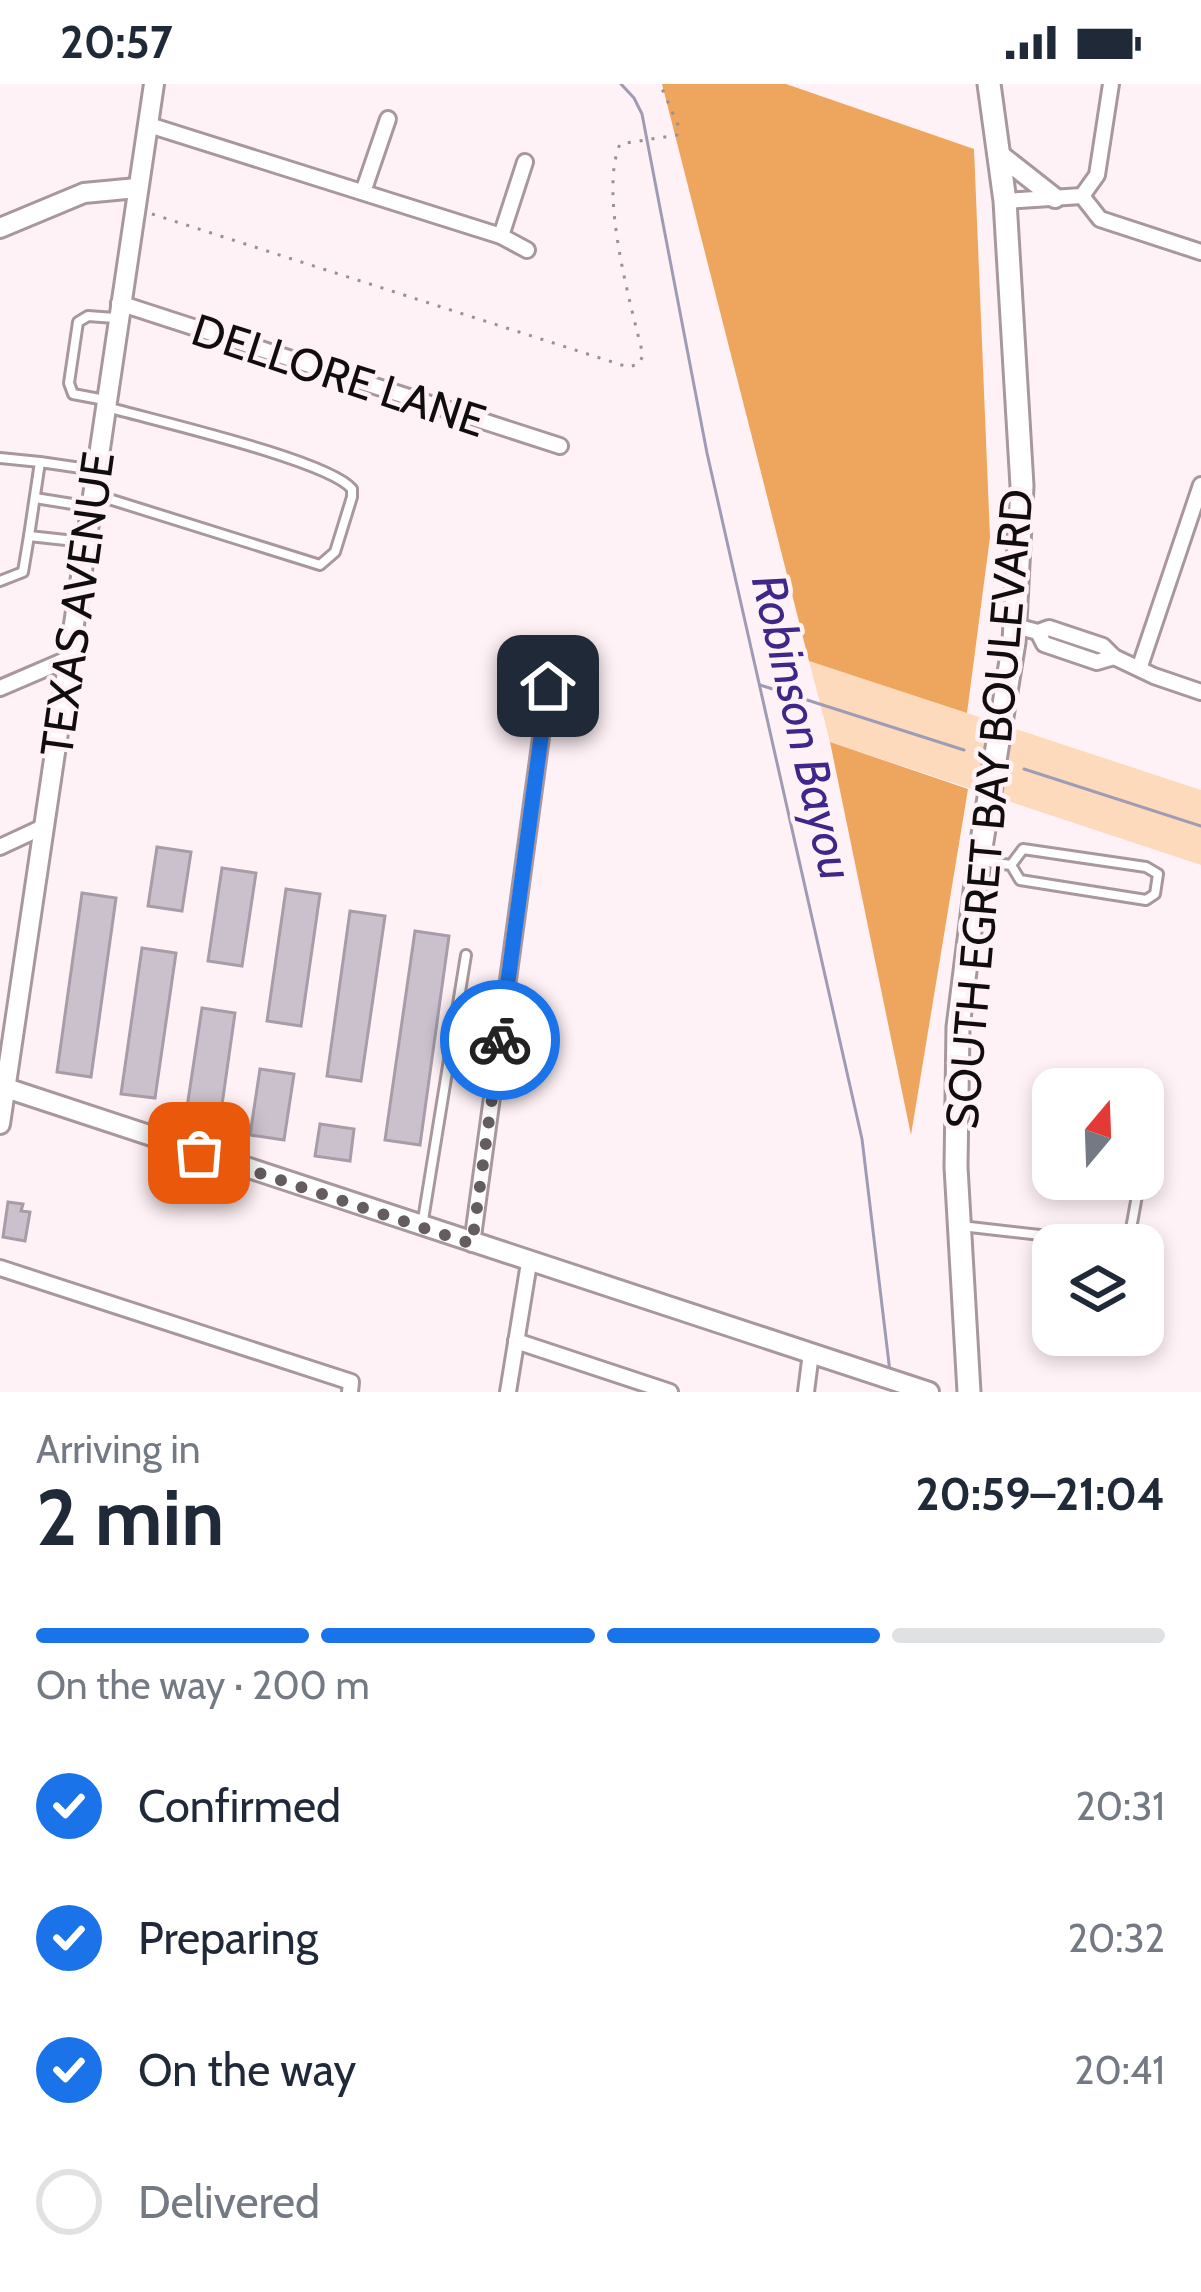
<!DOCTYPE html>
<html lang="en">
<head>
<meta charset="utf-8">
<style>
	:root { --surface:#fff; --page:#f2f2f3; --text:#1f2937; --muted:#747a83; --line:#e0e1e3; --accent:#1a73e8 }
	body { margin:0; font-family:Cabin,sans-serif; background:var(--page); color:var(--text); height:100vh; display:flex; flex-direction:column; font-size:45px; white-space:nowrap }
	* { box-sizing:border-box; margin:0 }
	p { font-size:39px; color:var(--muted) }
	.icon { flex:none; width:66px; height:66px; fill:none; stroke:currentColor; stroke-width:2; stroke-linecap:round; stroke-linejoin:round }
	.map { position:relative; height:1308px; overflow:hidden }
	.drawer { display:flex; flex-direction:column; background:var(--surface); flex:1 }
	.drawer>* { flex:none }
	.needle { width:78px; rotate:19deg }
	.controls { position:absolute; left:1032px; top:984px; display:grid; gap:24px }
	.controls a { display:grid; place-items:center; width:132px; height:132px; border-radius:24px; background:var(--surface); box-shadow:0 6px 18px #0003; font-size:60px }
	.pin { position:absolute; display:grid; place-items:center; width:102px; height:102px; color:#fff; margin:-51px; border-radius:24px; box-shadow:0 6px 18px #0006 }
	.courier { position:absolute; display:grid; place-items:center; width:120px; height:120px; margin:-60px; border:9px solid #1a73e8; border-radius:50%; background:#fff; color:#222; box-shadow:0 3px 15px #0007 }
	.overview em { font-style:normal; font-weight:700 }
	.overview div { display:flex; flex-direction:column-reverse }
	.overview { display:flex; align-items:center; justify-content:space-between; height:204px; padding:0 36px }
	h1 { font-size:78px; font-weight:700; line-height:90px }
	.bar { display:grid; grid-template-columns:repeat(4,1fr); gap:18px 12px; align-content:center; height:144px; padding:0 36px }
	.bar i { height:15px; border-radius:9px; background:var(--line) }
	.bar .selected { background:var(--accent) }
	.bar p { grid-column:span 4 }
	ol { padding:0 36px; list-style:none }
	li { display:flex; align-items:center; gap:36px; height:132px }
	li p { margin-inline-start:auto }
	li .icon { padding:12px; border-radius:50%; background:var(--accent); color:#fff; stroke-width:4 }
	li:last-child { color:var(--muted) }
	li i { width:66px; height:66px; border:6px solid var(--line); border-radius:50% }
	.status { display:flex; justify-content:space-between; align-items:center; height:84px; padding:0 60px; background:var(--surface); direction:ltr }
	.status svg { height:33px; fill:currentColor }
	.map>svg:first-child { display:block }
	.green { fill:#fddabb }
	.forest { fill:#eea55d }
	.lines { fill:none; stroke-linecap:round; stroke-linejoin:round }
	.stream { stroke:#9e9cb5; stroke-width:3 }
	.building { fill:#cbc1cd; stroke:#a79da8; stroke-width:3 }
	.service-casing { stroke:#a8989d; stroke-width:14 }
	.minor-casing { stroke:#a8989d; stroke-width:20 }
	.tertiary-casing { stroke:#a8989d; stroke-width:24 }
	.secondary-casing { stroke:#a8989d; stroke-width:27 }
	.path { stroke:#9a9194; stroke-width:3; stroke-dasharray:3 9; stroke-linecap:butt }
	.service { stroke:#fff; stroke-width:8 }
	.minor { stroke:#fff; stroke-width:14 }
	.tertiary { stroke:#fff; stroke-width:18 }
	.secondary { stroke:#fff; stroke-width:21 }
	.done { stroke:#645c5f; stroke-width:12; stroke-dasharray:0 21.6 }
	.route { stroke:#1a73e8; stroke-width:15 }
	.labels { text-anchor:middle; dominant-baseline:central; stroke-width:9; stroke-linejoin:round; paint-order:stroke }
	.street-label { font-size:45px; fill:#110c0e; stroke:#fff2f6 }
	.water-label { font-size:48px; font-style:italic; fill:#3f2789; stroke:#fff2f6 }
</style>
</head>
<body>
<div class="status"><b>20:57</b><svg viewBox="0 0 49 12"><path d="M0 12V9h3v3zM5 12V6h3v6zM10 12V3h3v9zM15 12V0h3v12zM26 1h20v11H26zM47 4h2v5h-2z"/></svg></div>
<div class="map">
<svg width="1201" height="1308" viewBox="0 0 1201 1308">
	<rect width="100%" height="100%" fill="#fff2f6"/>
	<polygon class="green" points="809,577 1201,706 1201,781 830,658"/>
	<g class="forest">
		<polygon points="662,0 786,0 974,65 990,453 967,629 809,577"/>
		<polygon points="830,658 968,705 911,1051"/>
	</g>
	<g class="lines">
		<g class="stream">
			<polyline points="621,0 634,14 642,30 707,369 862,1055 890,1288"/>
			<polyline points="760,601 964,666"/>
			<polyline points="1024,685 1201,742"/>
		</g>
	</g>
	<g class="building">
		<polygon points="157,763 191,768 182,827 148,822"/>
		<polygon points="222,784 256,789 242,882 208,877"/>
		<polygon points="286,805 320,810 301,942 267,937"/>
		<polygon points="82,809 116,814 91,993 57,988"/>
		<polygon points="350,827 385,832 361,997 327,992"/>
		<polygon points="415,847 449,852 420,1061 385,1056"/>
		<polygon points="142,864 176,869 155,1014 121,1010"/>
		<polygon points="202,924 235,929 220,1035 186,1030"/>
		<polygon points="260,985 294,990 284,1056 250,1051"/>
		<polygon points="320,1040 354,1045 350,1077 315,1072"/>
		<polygon points="8,1118 23,1120 21,1127 30,1128 25,1157 3,1153"/>
	</g>
	<g class="lines">
		<defs>
			<g id="service">
				<polyline points="105,316 73,310 69,299 78,238 88,232 115,234"/>
				<polyline points="0,374 40,378"/>
				<path d="M93 410 320 481 335 468 352 413V405C328 376 152 336 107 323"/>
				<polyline points="35,414 91,423"/>
				<polyline points="29,452 40,378 95,386"/>
				<polyline points="0,497 23,488 29,452 84,458"/>
				<polyline points="980,777 1011,781 1020,796 1146,816 1155,810 1158,790 1146,783 1023,765 1011,781"/>
				<polyline points="1143,1073 1149,1031"/>
				<polyline points="422,1142 466,871"/>
				<polyline points="961,1142 1120,1160 1129,1156 1140,1095"/>
			</g>
			<g id="minor">
				<polyline points="149,41 501,152 527,166"/>
				<polyline points="363,108 388,35"/>
				<polyline points="1082,112 1100,135 1201,168"/>
				<polyline points="1082,112 1097,91 1111,0"/>
				<polyline points="1005,117 1082,112"/>
				<polyline points="501,152 525,78"/>
				<polyline points="119,219 560,362"/>
				<polyline points="1015,542 1038,548 1049,544 1103,562 1114,573 1154,592 1201,608"/>
				<polyline points="1038,548 1044,560 1097,578 1114,573"/>
				<polyline points="1140,582 1201,401"/>
				<polyline points="0,604 70,574"/>
				<polyline points="0,763 45,742"/>
				<polyline points="472,1160 548,602"/>
				<polyline points="0,1184 351,1298 350,1308"/>
				<polyline points="516,1257 670,1308"/>
				<polyline points="508,1308 529,1179"/>
				<polyline points="806,1308 811,1269"/>
			</g>
			<g id="tertiary">
				<polyline points="999,70 1055,114"/>
				<polyline points="0,144 84,109 137,104"/>
				<polyline points="6,1004 929,1308"/>
				<polyline points="0,1040 154,0"/>
			</g>
			<polyline id="secondary" points="969,1308 956,1083 958,943 979,776 1014,558 1022,402 1005,117 989,0"/>
		</defs>
		<use href="#service" class="service-casing"/>
		<use href="#minor" class="minor-casing"/>
		<use href="#tertiary" class="tertiary-casing"/>
		<use href="#secondary" class="secondary-casing"/>
		<path class="path" d="M152 130 628 283 639 280 643 271C630 218 599 109 620 60L677 51 679 43 660 0"/>
		<use href="#service" class="service"/>
		<use href="#minor" class="minor"/>
		<use href="#tertiary" class="tertiary"/>
		<use href="#secondary" class="secondary"/>
	</g>
	<g class="lines">
		<polyline class="done" points="199,1069 472,1160 500,956"/>
		<polyline class="route" points="500,956 548,602"/>
	</g>
	<g class="labels">
		<g class="street-label">
			<text transform="translate(339 291) rotate(18)">DELLORE LANE</text>
			<text transform="translate(77 520) rotate(-82)">TEXAS AVENUE</text>
			<text transform="translate(989 725) rotate(-85)">SOUTH EGRET BAY BOULEVARD</text>
		</g>
		<g class="water-label">
			<text transform="translate(803 643) rotate(77)">Robinson Bayou</text>
		</g>
	</g>
</svg>
<div class="controls">
<a><svg class="needle" viewBox="-14 -14 28 28"><path d="M0-13l5 13h-10z" fill="#e53935"/><path d="M0 13l5-13h-10z" fill="#747a83"/></svg></a>
<a><svg class="icon" aria-label="layers" viewBox="0 0 24 24"><path d="M12 4l9 5-9 5-9-5zM3 14l9 5 9-5"/></svg></a>
</div>
<div class="pin" style="left:199px;top:1069px;background:#ea580c"><svg class="icon" aria-label="bag" viewBox="0 0 24 24"><path d="M5 8h14l-1 12H6zM9 8a3 3 0 0 1 6 0"/></svg></div>
<div class="pin" style="left:548px;top:602px;background:#1f2937"><svg class="icon" aria-label="home" viewBox="0 0 24 24"><path d="M3 11l9-7 9 7M6 9v11h12V9"/></svg></div>
<div class="courier" style="left:500px;top:956px"><svg class="icon" aria-label="bike" viewBox="0 0 24 24"><circle cx="6" cy="16" r="4"/><circle cx="18" cy="16" r="4"/><path d="M6 16l4-8h5l3 8M10 8l3 8H6M13 5h3"/></svg></div>
</div>
<section class="drawer">
<div class="overview"><div><h1>2 min</h1><p>Arriving in</p></div><em>20:59–21:04</em></div>
<div class="bar"><i class="selected"></i><i class="selected"></i><i class="selected"></i><i></i><p>On the way · 200 m</p></div>
<ol>
<li><svg class="icon" aria-label="check" viewBox="0 0 24 24"><path d="M5 12l5 5 9-10"/></svg>Confirmed<p>20:31</p></li>
<li><svg class="icon" aria-label="check" viewBox="0 0 24 24"><path d="M5 12l5 5 9-10"/></svg>Preparing<p>20:32</p></li>
<li><svg class="icon" aria-label="check" viewBox="0 0 24 24"><path d="M5 12l5 5 9-10"/></svg>On the way<p>20:41</p></li>
<li><i></i>Delivered</li>
</ol>
</section>
</body>
</html>
